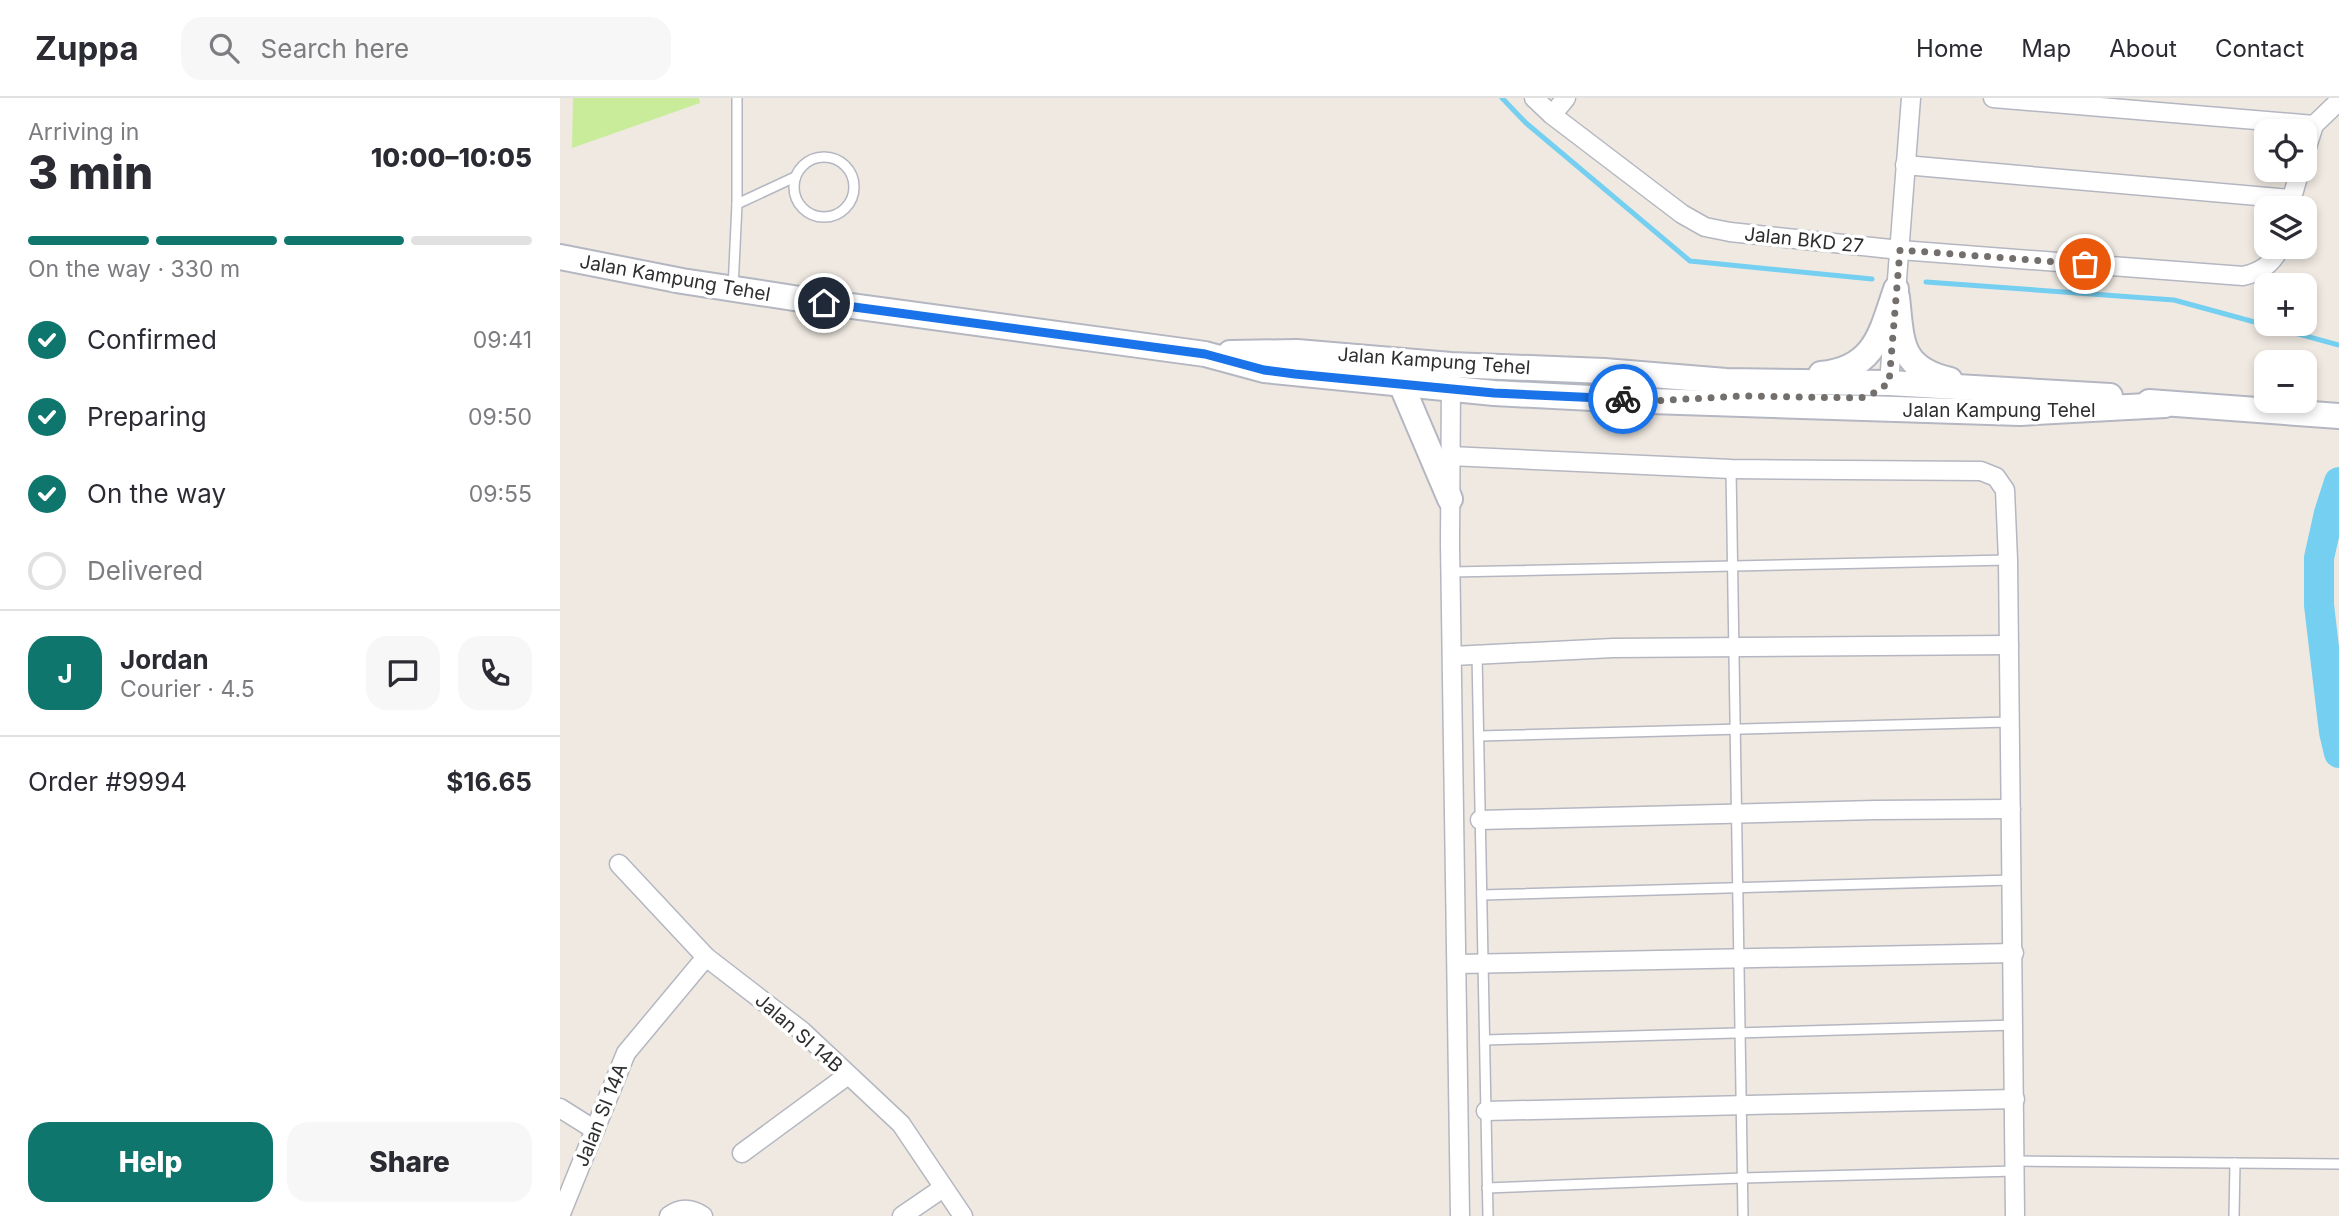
<!DOCTYPE html>
<html lang="en">
<head>
<meta charset="utf-8">
<style>
	:root { --surface:#fff; --page:#f7f7f7; --text:#2b2b33; --muted:#7c7c81; --line:#e1e1e2; --accent:#0f766e }
	body { margin:0; font-family:Inter,sans-serif; background:var(--page); color:var(--text); height:100vh; display:flex; flex-direction:column; font-size:26px; white-space:nowrap }
	* { box-sizing:border-box; margin:0 }
	p { font-size:23px; color:var(--muted) }
	.icon { flex:none; width:38px; height:38px; fill:none; stroke:currentColor; stroke-width:2; stroke-linecap:round; stroke-linejoin:round }
	.map { position:relative; flex:1; overflow:hidden }
	.details { display:flex; flex-direction:column; background:var(--surface); width:560px }
	.details>* { flex:none }
	.buttons { position:absolute; left:1694px; top:21px; display:grid; gap:14px }
	.buttons a { display:grid; place-items:center; width:63px; height:63px; border-radius:14px; background:var(--surface); box-shadow:0 4px 10px #0003; font-size:35px }
	.pin { position:absolute; display:grid; place-items:center; width:60px; height:60px; color:#fff; margin:-30px; border:4px solid #fff; border-radius:50%; box-shadow:0 2px 7px #0007 }
	.courier { position:absolute; display:grid; place-items:center; width:70px; height:70px; margin:-35px; border:5px solid #1a73e8; border-radius:50%; background:#fff; color:#222; box-shadow:0 2px 9px #0007 }
	.overview em { font-style:normal; font-weight:800 }
	.overview div { display:flex; flex-direction:column-reverse }
	.overview { display:flex; align-items:center; justify-content:space-between; height:119px; padding:0 28px }
	h1 { font-size:46px; font-weight:800; line-height:52px }
	.bar { display:grid; grid-template-columns:repeat(4,1fr); gap:10px 7px; align-content:center; height:84px; padding:0 28px }
	.bar i { height:9px; border-radius:5px; background:var(--line) }
	.bar .active { background:var(--accent) }
	.bar p { grid-column:span 4 }
	.line { display:flex; align-items:center; gap:18px; padding:0 28px; border-top:2px solid var(--line) }
	.line div { flex:1 }
	.round { display:grid; place-items:center; flex:none; width:74px; height:74px; border-radius:21px; background:var(--page) }
	ol { padding:0 28px; list-style:none }
	li { display:flex; align-items:center; gap:21px; height:77px }
	li p { margin-inline-start:auto }
	li .icon { padding:7px; border-radius:50%; background:var(--accent); color:#fff; stroke-width:4 }
	li:last-child { color:var(--muted) }
	li i { width:38px; height:38px; border:4px solid var(--line); border-radius:50% }
	.action { display:flex; gap:14px; margin-top:auto; padding:14px 28px }
	.action a { flex:1; height:80px; border-radius:21px; background:var(--accent); color:#fff; font-size:28px; font-weight:800; line-height:80px; text-align:center }
	.action a+a { background:var(--page); color:var(--text) }
	header { display:flex; align-items:center; gap:42px; box-sizing:border-box; height:98px; padding:0 35px; background:var(--surface); border-bottom:2px solid var(--line) }
	header strong { font-size:33px }
	nav { display:flex; gap:38px; margin-inline-start:auto; font-size:24px }
	.search { width:490px; height:63px; background:var(--page); display:flex; align-items:center; gap:18px; box-sizing:border-box; padding:0 24px; border-radius:21px; color:var(--muted); font-size:26px }
	main { display:flex; flex:1; min-height:0 }
	.map>svg:first-child { display:block }
	.pitch { fill:#c9ec9a }
	.lines { fill:none; stroke-linecap:round; stroke-linejoin:round }
	.stream { stroke:#75cff0; stroke-width:5 }
	.river { stroke:#75cff0; stroke-width:30 }
	.lane-casing { stroke:#b4b7c1; stroke-width:12 }
	.street-casing { stroke:#b4b7c1; stroke-width:21 }
	.secondary-casing { stroke:#b4b7c1; stroke-width:28 }
	.lane { stroke:#fff; stroke-width:9 }
	.street { stroke:#fff; stroke-width:18 }
	.secondary { stroke:#fff; stroke-width:24 }
	.done { stroke:#726f6d; stroke-width:7; stroke-dasharray:0 12.6 }
	.route { stroke:#1a73e8; stroke-width:9 }
	.labels { text-anchor:middle; dominant-baseline:central; stroke-width:7; stroke-linejoin:round; paint-order:stroke }
	.street-label { font-size:19px; fill:#2e2e2e; stroke:#fff }
</style>
</head>
<body>
<header>
<strong>Zuppa</strong>
<div class="search"><svg class="icon" aria-label="search" viewBox="0 0 24 24"><circle cx="10" cy="10" r="6"/><path d="M15 15l6 6"/></svg>Search here</div>
<nav><a>Home</a><a>Map</a><a>About</a><a>Contact</a></nav>
</header>
<main>
<section class="details">
<div class="overview"><div><h1>3 min</h1><p>Arriving in</p></div><em>10:00–10:05</em></div>
<div class="bar"><i class="active"></i><i class="active"></i><i class="active"></i><i></i><p>On the way · 330 m</p></div>
<ol>
<li><svg class="icon" aria-label="check" viewBox="0 0 24 24"><path d="M5 12l5 5 9-10"/></svg>Confirmed<p>09:41</p></li>
<li><svg class="icon" aria-label="check" viewBox="0 0 24 24"><path d="M5 12l5 5 9-10"/></svg>Preparing<p>09:50</p></li>
<li><svg class="icon" aria-label="check" viewBox="0 0 24 24"><path d="M5 12l5 5 9-10"/></svg>On the way<p>09:55</p></li>
<li><i></i>Delivered</li>
</ol>
<div class="line" style="height:126px"><b class="round" style="background:var(--accent);color:#fff">J</b><div><b>Jordan</b><p>Courier · 4.5</p></div><a class="round"><svg class="icon" aria-label="chat" viewBox="0 0 24 24"><path d="M4 5h16v11H9l-5 4z"/></svg></a><a class="round"><svg class="icon" aria-label="phone" viewBox="0 0 24 24"><path d="M5 4h4l2 5-3 2q2 4 5 5l2-3 5 2v4C11 20 4 13 5 4z"/></svg></a></div>
<div class="line" style="height:91px"><div>Order #9994</div><b>$16.65</b></div>
<div class="action"><a>Help</a><a>Share</a></div>
</section>
<div class="map">
<svg width="1779" height="1118" viewBox="0 0 1779 1118">
	<rect width="100%" height="100%" fill="#efe9e1"/>
	<polygon class="pitch" points="13,0 139,0 140,5 12,50"/>
	<g class="lines">
		<g class="stream">
			<polyline points="942,0 966,25 1130,163 1312,181"/>
			<polyline points="1366,184 1614,202 1779,247"/>
		</g>
		<polyline class="river" points="1779,384 1769,415 1759,460 1759,507 1774,634 1779,655"/>
		<defs>
			<g id="lane">
				<circle cx="264" cy="89" r="30"/>
				<polyline points="177,106 235,79"/>
				<polyline points="173,191 177,106 177,0"/>
				<polyline points="1171,371 1183,1118"/>
				<polyline points="891,474 1448,462"/>
				<polyline points="917,556 928,1118"/>
				<polyline points="919,638 1450,624"/>
				<polyline points="922,797 1452,782"/>
				<polyline points="925,942 1455,927"/>
				<polyline points="1456,1063 1779,1066"/>
				<polyline points="927,1090 1183,1080 1456,1073"/>
				<polyline points="1674,1118 1675,1065"/>
			</g>
			<g id="street">
				<path d="M974 0 992 17 1122 116 1145 129 1170 134 1340 152 1683 178C1701 174 1713 166 1720 149"/>
				<polyline points="1433,0 1754,27"/>
				<polyline points="992,17 1006,0"/>
				<polyline points="1745,55 1754,27 1779,3"/>
				<polyline points="1345,67 1731,101"/>
				<polyline points="1729,110 1740,72"/>
				<polyline points="891,282 890,446 900,1118"/>
				<polyline points="1329,285 1351,0"/>
				<polyline points="890,358 1171,371 1421,373 1436,379 1445,392 1448,462 1455,1118"/>
				<polyline points="893,558 1053,550 1449,547"/>
				<polyline points="920,722 1315,712 1451,711"/>
				<polyline points="59,766 146,859 242,933 341,1026 403,1118"/>
				<polyline points="897,866 1454,855"/>
				<polyline points="0,1010 35,1032"/>
				<polyline points="926,1013 1455,1001"/>
				<polyline points="182,1055 288,977"/>
				<polyline points="0,1118 66,955 146,859"/>
				<path d="M109 1118C121 1109 131 1110 143 1118"/>
				<polyline points="342,1118 383,1090"/>
			</g>
			<g id="secondary">
				<polyline points="0,159 122,183 240,201 645,256 704,272 934,295 1090,303 1460,315 1605,307"/>
				<path d="M1337 199C1342 244 1339 270 1390 282"/>
				<polyline points="670,255 737,254 891,267 1044,273 1166,283 1329,285 1550,298"/>
				<path d="M1261 276C1315 271 1321 235 1336 191"/>
				<polyline points="841,286 890,401"/>
				<polyline points="1589,304 1779,318"/>
			</g>
		</defs>
		<use href="#lane" class="lane-casing"/>
		<use href="#street" class="street-casing"/>
		<use href="#secondary" class="secondary-casing"/>
		<use href="#lane" class="lane"/>
		<use href="#street" class="street"/>
		<use href="#secondary" class="secondary"/>
	</g>
	<g class="lines">
		<polyline class="done" points="1063,301 1090,303 1183,298 1301,300 1312,296 1329,285 1340,152 1525,166"/>
		<polyline class="route" points="264,205 645,256 704,272 735,276 934,295 1063,301"/>
	</g>
	<g class="labels">
		<g class="street-label">
			<text transform="translate(1244 142) rotate(6)">Jalan BKD 27</text>
			<text transform="translate(115 180) rotate(10)">Jalan Kampung Tehel</text>
			<text transform="translate(874 263) rotate(4)">Jalan Kampung Tehel</text>
			<text x="1439" y="312">Jalan Kampung Tehel</text>
			<text transform="translate(239 935) rotate(41)">Jalan SI 14B</text>
			<text transform="translate(41 1017) rotate(-68)">Jalan SI 14A</text>
		</g>
	</g>
</svg>
<div class="buttons">
<a><svg class="icon" aria-label="locate" viewBox="0 0 24 24"><circle cx="12" cy="12" r="6"/><path d="M12 2v4M12 18v4M2 12h4M18 12h4"/></svg></a>
<a><svg class="icon" aria-label="layers" viewBox="0 0 24 24"><path d="M12 4l9 5-9 5-9-5zM3 14l9 5 9-5"/></svg></a>
<a>+</a>
<a>−</a>
</div>
<div class="pin" style="left:1525px;top:166px;background:#ea580c"><svg class="icon" aria-label="bag" viewBox="0 0 24 24"><path d="M5 8h14l-1 12H6zM9 8a3 3 0 0 1 6 0"/></svg></div>
<div class="pin" style="left:264px;top:205px;background:#1f2937"><svg class="icon" aria-label="home" viewBox="0 0 24 24"><path d="M3 11l9-7 9 7M6 9v11h12V9"/></svg></div>
<div class="courier" style="left:1063px;top:301px"><svg class="icon" aria-label="bike" viewBox="0 0 24 24"><circle cx="6" cy="16" r="4"/><circle cx="18" cy="16" r="4"/><path d="M6 16l4-8h5l3 8M10 8l3 8H6M13 5h3"/></svg></div>
</div>
</main>
</body>
</html>
